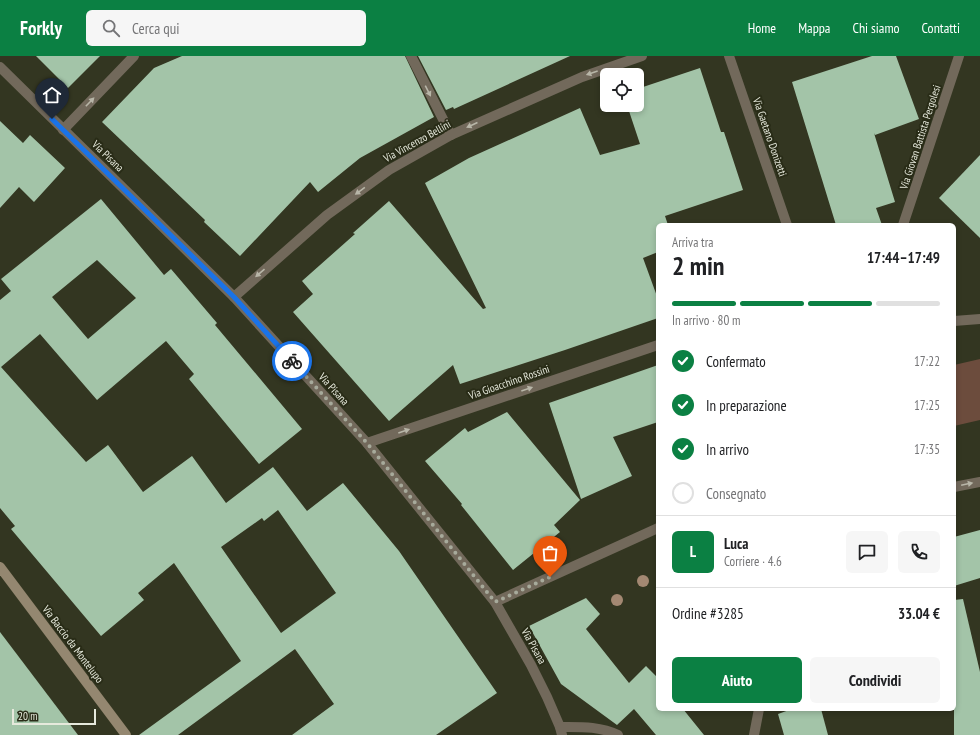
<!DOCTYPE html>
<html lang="it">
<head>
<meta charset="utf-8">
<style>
	:root { --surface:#fff; --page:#f6f6f6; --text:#202124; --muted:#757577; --line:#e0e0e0; --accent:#0b8043 }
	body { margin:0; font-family:"PT Sans Narrow",sans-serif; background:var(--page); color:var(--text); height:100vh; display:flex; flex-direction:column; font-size:15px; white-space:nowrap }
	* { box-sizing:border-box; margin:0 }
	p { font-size:13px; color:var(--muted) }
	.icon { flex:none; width:22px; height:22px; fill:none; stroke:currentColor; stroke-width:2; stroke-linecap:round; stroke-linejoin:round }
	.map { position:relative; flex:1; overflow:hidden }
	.drawer { position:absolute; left:656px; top:167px; width:300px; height:488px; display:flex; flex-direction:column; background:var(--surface); border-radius:6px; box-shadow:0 2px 6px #0003 }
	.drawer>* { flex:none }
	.buttons { position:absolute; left:600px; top:12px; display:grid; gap:8px }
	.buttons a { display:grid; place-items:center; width:44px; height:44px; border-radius:6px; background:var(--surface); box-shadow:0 2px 6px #0003; font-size:20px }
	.scale { position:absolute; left:12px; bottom:10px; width:84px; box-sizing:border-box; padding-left:4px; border:2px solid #e6e9dc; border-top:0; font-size:11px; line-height:14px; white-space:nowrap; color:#e6e9dc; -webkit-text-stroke:3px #292c17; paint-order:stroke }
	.pin { position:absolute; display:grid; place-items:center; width:34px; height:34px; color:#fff; margin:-41px -17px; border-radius:50% 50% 50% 0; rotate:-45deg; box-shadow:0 0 4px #0007 }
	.pin .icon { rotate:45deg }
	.courier { position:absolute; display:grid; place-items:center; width:40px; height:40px; margin:-20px; border:3px solid #1a73e8; border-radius:50%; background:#fff; color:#222; box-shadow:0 1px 5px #0007 }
	.overview em { font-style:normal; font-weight:600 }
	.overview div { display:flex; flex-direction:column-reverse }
	.overview { display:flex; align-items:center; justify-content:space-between; height:68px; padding:0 16px }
	h1 { font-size:26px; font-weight:600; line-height:30px }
	.bar { display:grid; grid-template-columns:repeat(4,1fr); gap:6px 4px; align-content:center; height:48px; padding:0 16px }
	.bar i { height:5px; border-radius:3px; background:var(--line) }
	.bar .current { background:var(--accent) }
	.bar p { grid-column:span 4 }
	.line { display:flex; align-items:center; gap:10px; padding:0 16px; border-top:1px solid var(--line) }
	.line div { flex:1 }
	.round { display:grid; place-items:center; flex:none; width:42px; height:42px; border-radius:6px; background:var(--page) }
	ol { padding:0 16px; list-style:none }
	li { display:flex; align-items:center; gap:12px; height:44px }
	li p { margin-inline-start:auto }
	li .icon { padding:4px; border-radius:50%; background:var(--accent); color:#fff; stroke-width:4 }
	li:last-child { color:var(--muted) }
	li i { width:22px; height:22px; border:2px solid var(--line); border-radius:50% }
	.primary-button { display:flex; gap:8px; margin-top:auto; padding:8px 16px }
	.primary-button a { flex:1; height:46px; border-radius:6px; background:var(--accent); color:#fff; font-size:16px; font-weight:600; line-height:46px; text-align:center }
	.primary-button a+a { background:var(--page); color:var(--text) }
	header { display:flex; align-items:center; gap:24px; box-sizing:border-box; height:56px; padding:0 20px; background:var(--accent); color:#fff }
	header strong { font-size:19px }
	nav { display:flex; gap:22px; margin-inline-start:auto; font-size:14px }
	.search { width:280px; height:36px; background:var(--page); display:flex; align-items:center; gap:10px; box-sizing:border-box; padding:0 14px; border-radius:6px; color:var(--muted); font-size:15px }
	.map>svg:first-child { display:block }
	.green { fill:#6c4c3d }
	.building { fill:#a3c4a8; fill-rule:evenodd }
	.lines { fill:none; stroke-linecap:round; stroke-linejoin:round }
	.lane { stroke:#72695b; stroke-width:10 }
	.street { stroke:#72695b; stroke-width:10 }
	.secondary { stroke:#948770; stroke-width:10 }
	.tree { fill:#a38872 }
	.oneway { fill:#b8b6a8 }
	.done { stroke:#a7aa9b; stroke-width:4; stroke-dasharray:0 7.2 }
	.route { stroke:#1a73e8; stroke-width:5 }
	.labels { text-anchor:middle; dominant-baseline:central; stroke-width:4; stroke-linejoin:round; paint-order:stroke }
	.street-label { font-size:11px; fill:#e6e9dc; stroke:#292c17 }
</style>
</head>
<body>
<header>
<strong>Forkly</strong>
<div class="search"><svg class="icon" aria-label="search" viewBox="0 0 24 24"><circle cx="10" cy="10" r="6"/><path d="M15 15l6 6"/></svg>Cerca qui</div>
<nav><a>Home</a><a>Mappa</a><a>Chi siamo</a><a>Contatti</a></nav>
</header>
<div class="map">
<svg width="980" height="679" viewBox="0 0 980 679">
	<rect width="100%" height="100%" fill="#333621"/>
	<polygon class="green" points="980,303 980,364 954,370 954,309"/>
	<g class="building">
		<polygon points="36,0 100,0 68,32"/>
		<polygon points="182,0 405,0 434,61 360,102 318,136 310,126 240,200 204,166 205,164 102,66 154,12"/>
		<polygon points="418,0 570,0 454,53 453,51 446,54"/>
		<polygon points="872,0 896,0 919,63 875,79 874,77 895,146 876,152 882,169 836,169 792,26"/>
		<polygon points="700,12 721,76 724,76 743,134 665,160 668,169 658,169 658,196 643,202 658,243 658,262 565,294 460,328 453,309 389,365 293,256 313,238 302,225 355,178 353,177 389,145 483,253 486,252 425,127 469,102 580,52 600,99 640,88 627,49 637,49 637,33"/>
		<polygon points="0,65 23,87 30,79 65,112 34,146 19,131 0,152"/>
		<polygon points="980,99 980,182 939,142"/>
		<path d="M101 143 164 219 171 213 217 267 215 269 302 373 259 408 189 323 194 318 166 285 97 344 40 278 1 311 86 406 108 389 143 436 192 400 226 447 273 411 307 455 343 427 399 495 497 637 436 679H292L334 648 295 593 178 679H139L241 605 174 507 138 537 144 544 101 580 11 473 15 470 0 452V244L11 235 1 223ZM97 204 136 242 88 283 52 241ZM278 454 336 537 281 577 221 491 262 462 264 465Z"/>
		<polygon points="658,309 658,366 613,381 632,420 581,443 549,347"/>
		<polygon points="507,356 580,444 554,469 560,476 513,514 461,449 462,448 425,405 465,372 468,376"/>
		<polygon points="980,474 980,522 954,530 954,481"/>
		<polygon points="586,542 600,558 586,573 629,627 646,610 658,622 658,653 683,653 704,679 656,679 634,653 617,669 561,628 529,570"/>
		<polygon points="963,543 980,616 980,679 954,679 954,544"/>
		<polygon points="0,576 25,609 78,679 0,679"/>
		<polygon points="792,653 821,653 828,679 784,679 778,658"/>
	</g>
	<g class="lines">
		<polyline class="lane" points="754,679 759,653"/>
		<g class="street">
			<polyline points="411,0 451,79"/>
			<polyline points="729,0 787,169"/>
			<polyline points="0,11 234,241 367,387 495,546 531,609 547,641 560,671 562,679"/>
			<polyline points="63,74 134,0"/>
			<polyline points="903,169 959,0"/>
			<polyline points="234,241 327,159 389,114 451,79 582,21 642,0"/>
			<polyline points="954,265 980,263"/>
			<polyline points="367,387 658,289"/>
			<polyline points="954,431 980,426"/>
			<polyline points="495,546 658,472"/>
			<path d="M560 671C580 671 600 670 618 679"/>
		</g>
		<polyline class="secondary" points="0,511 126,679"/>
	</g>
	<g class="tree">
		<circle cx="643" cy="525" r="6"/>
		<circle cx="617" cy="544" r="6"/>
	</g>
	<defs><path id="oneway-solid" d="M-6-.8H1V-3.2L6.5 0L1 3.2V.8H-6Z"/></defs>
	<g class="oneway">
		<use href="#oneway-solid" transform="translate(592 17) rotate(161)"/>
		<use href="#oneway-solid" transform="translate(428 35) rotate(63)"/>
		<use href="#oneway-solid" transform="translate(90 46) rotate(-46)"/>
		<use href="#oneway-solid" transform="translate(472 69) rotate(156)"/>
		<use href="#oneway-solid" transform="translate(360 135) rotate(144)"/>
		<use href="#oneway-solid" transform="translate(260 217) rotate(139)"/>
		<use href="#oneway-solid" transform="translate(527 333) rotate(-19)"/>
		<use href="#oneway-solid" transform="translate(404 375) rotate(-19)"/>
		<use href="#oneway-solid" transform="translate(967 428) rotate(-12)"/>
	</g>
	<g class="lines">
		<polyline class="done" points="292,305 367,387 495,546 550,521"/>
		<polyline class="route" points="52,63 234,241 292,305"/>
	</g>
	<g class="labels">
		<g class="street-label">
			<text transform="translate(770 81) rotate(71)">Via Gaetano Donizetti</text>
			<text transform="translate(920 81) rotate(-72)">Via Giovan Battista Pergolesi</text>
			<text transform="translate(417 85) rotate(-29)">Via Vincenzo Bellini</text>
			<text transform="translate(108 100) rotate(44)">Via Pisana</text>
			<text transform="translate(509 326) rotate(-19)">Via Gioacchino Rossini</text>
			<text transform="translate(334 333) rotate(48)">Via Pisana</text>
			<text transform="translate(73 588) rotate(53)">Via Baccio da Montelupo</text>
			<text transform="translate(534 590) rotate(61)">Via Pisana</text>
		</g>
	</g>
</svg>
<div class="buttons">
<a><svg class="icon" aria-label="locate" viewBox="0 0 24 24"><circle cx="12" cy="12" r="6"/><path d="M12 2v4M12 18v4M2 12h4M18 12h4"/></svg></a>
</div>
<div class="scale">20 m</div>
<div class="pin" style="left:550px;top:521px;background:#ea580c"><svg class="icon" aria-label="bag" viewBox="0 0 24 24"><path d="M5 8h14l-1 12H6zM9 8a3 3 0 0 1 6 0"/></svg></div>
<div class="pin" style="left:52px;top:63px;background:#1f2937"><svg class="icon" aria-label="home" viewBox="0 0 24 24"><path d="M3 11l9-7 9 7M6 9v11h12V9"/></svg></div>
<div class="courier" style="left:292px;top:305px"><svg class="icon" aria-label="bike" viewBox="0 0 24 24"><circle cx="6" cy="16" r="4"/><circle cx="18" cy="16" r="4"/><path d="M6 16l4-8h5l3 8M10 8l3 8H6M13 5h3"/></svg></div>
<section class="drawer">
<div class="overview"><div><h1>2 min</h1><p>Arriva tra</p></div><em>17:44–17:49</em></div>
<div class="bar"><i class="current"></i><i class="current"></i><i class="current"></i><i></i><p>In arrivo · 80 m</p></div>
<ol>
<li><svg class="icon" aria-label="check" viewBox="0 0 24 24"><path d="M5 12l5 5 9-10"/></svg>Confermato<p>17:22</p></li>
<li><svg class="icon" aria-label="check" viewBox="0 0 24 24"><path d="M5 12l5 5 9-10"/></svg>In preparazione<p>17:25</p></li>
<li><svg class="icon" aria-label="check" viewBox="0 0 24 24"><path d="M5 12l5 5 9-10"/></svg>In arrivo<p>17:35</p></li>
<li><i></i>Consegnato</li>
</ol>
<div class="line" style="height:72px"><b class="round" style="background:var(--accent);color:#fff">L</b><div><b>Luca</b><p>Corriere · 4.6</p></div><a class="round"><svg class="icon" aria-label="chat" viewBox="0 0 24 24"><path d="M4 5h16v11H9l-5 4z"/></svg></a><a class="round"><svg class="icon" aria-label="phone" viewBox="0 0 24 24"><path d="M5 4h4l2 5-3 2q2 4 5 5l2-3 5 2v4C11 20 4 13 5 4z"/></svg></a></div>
<div class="line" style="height:52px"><div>Ordine #3285</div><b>33.04 €</b></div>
<div class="primary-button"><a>Aiuto</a><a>Condividi</a></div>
</section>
</div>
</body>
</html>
